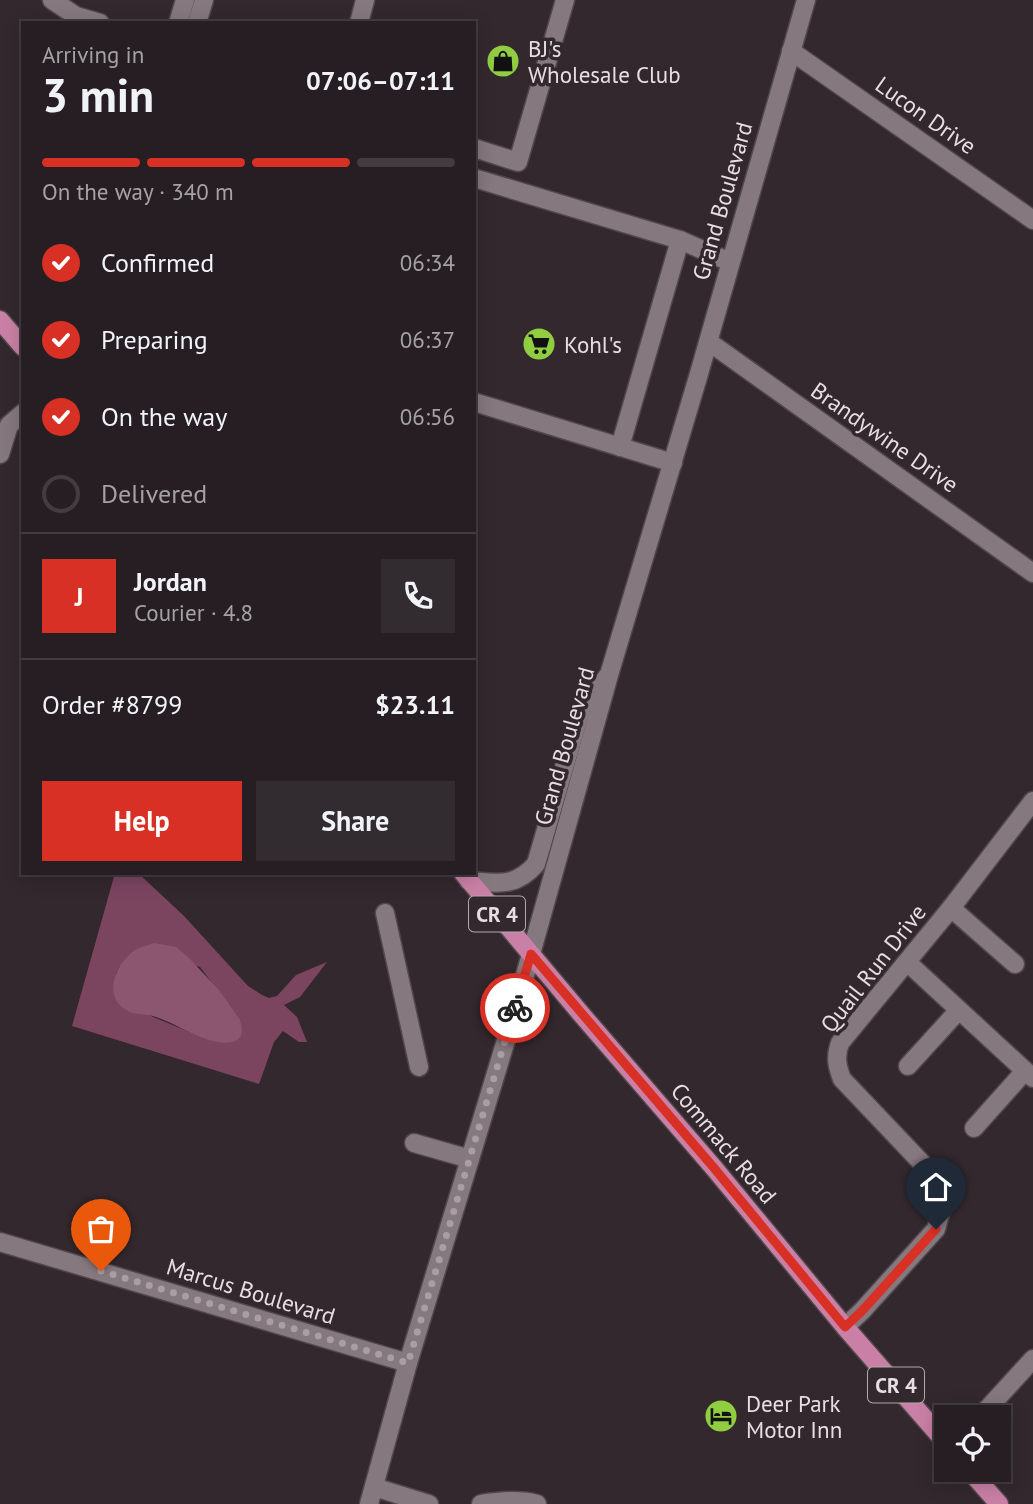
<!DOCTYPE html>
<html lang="en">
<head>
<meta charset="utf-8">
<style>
	:root { --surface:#261e22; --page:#322b2f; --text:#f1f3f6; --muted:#a4a2a5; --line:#423c40; --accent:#d93025 }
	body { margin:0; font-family:"PT Sans",sans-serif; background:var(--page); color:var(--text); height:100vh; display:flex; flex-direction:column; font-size:26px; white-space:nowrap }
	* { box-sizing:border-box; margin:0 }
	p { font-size:23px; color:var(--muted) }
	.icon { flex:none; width:38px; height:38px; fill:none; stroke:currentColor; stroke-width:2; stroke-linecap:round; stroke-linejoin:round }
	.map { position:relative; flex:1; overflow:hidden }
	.details { position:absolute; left:21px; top:21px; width:455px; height:854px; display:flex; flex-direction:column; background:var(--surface); border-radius:0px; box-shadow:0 4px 18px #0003,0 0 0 2px var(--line) }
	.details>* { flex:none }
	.controls { position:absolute; left:934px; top:1405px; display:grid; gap:14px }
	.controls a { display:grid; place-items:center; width:77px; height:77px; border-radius:0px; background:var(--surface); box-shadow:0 4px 18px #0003,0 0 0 2px var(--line); font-size:35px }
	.pin { position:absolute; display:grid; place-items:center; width:60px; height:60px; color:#fff; margin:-72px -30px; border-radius:50% 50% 50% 0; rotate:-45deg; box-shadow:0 0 7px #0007 }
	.pin .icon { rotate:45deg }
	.courier { position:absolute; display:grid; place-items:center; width:70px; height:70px; margin:-35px; border:5px solid #d93025; border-radius:50%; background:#fff; color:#222; box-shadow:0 2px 9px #0007 }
	.summary em { font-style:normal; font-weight:700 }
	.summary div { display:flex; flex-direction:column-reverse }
	.summary { display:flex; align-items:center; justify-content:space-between; height:119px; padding:0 21px }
	h1 { font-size:46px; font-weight:700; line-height:52px }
	.bar { display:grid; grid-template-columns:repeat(4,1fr); gap:10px 7px; align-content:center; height:84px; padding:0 21px }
	.bar i { height:9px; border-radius:5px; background:var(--line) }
	.bar .active { background:var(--accent) }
	.bar p { grid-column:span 4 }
	.line { display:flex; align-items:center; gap:18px; padding:0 21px; border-top:2px solid var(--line) }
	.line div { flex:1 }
	.round { display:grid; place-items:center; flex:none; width:74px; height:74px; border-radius:0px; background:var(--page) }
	ol { padding:0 21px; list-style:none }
	li { display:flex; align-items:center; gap:21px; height:77px }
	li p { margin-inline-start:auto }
	li .icon { padding:7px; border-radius:50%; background:var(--accent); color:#fff; stroke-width:4 }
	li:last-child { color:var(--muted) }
	li i { width:38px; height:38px; border:4px solid var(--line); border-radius:50% }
	.cta { display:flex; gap:14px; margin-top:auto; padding:14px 21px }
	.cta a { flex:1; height:80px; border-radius:0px; background:var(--accent); color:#fff; font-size:28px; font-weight:700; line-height:80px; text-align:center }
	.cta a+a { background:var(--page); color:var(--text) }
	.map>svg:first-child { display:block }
	.forest { fill:#7b4560; fill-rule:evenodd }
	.water { fill:#8d5670 }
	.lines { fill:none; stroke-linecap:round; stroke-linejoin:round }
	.minor-casing { stroke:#4f474a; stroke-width:21 }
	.major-casing { stroke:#4f474a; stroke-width:21 }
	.minor { stroke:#85787e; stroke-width:18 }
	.major { stroke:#ca80a6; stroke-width:18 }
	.done { stroke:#a79fa3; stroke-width:7; stroke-dasharray:0 12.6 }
	.route { stroke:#d93025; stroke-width:9 }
	.labels { text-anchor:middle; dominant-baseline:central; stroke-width:7; stroke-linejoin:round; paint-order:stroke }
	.shield { fill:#33282d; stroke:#b0a8ac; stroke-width:2 }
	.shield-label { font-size:21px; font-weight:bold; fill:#e6dfe2 }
	.poi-label { font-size:23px; fill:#e6dfe2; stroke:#33282d; text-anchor:start }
	.street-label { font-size:23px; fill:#e6dfe2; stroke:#33282d }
</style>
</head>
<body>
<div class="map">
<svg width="1033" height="1504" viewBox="0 0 1033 1504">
	<rect width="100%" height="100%" fill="#33282d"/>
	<path class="forest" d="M115 873H138L184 916 248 986 262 995 269 998 277 996 296 975 327 962 300 997 284 1005 297 1017 307 1042H299L283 1031 274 1042 259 1084 72 1026ZM141 948 200 967 239 1018 206 1039 151 1016 116 973C123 962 130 953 141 948Z"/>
	<path class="water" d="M154 943 176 947 188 957 218 989 239 1018C242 1026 245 1037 235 1041 231 1043 223 1043 219 1042 198 1040 174 1022 153 1016 141 1013 132 1016 122 1007 104 992 117 963 134 951 139 947 147 946 154 943Z"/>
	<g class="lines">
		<defs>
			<g id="minor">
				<polyline points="52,0 76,16 100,23"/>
				<polyline points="178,23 185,0"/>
				<polyline points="197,23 204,0"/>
				<polyline points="359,23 365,0"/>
				<polyline points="791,51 1033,220"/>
				<polyline points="474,148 518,162 565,0"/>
				<polyline points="474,178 680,240 730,262"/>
				<polyline points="709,342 1033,573"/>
				<polyline points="474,402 673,463"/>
				<polyline points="620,447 680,240"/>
				<polyline points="0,454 9,425 23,413"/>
				<path d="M469 881C498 883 515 888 536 864L582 706 607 677"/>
				<polyline points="951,908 1015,964"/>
				<polyline points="385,913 419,1067"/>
				<polyline points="907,962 1033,1078"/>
				<polyline points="908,1066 959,1010"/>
				<polyline points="974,1128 1025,1071"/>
				<polyline points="414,1143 470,1159"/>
				<polyline points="0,1242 408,1363"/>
				<path d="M845 1327 862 1311 936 1229 943 1203 938 1180 842 1079C837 1066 835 1057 840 1043L951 908 1033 801"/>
				<polyline points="979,1418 1033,1359"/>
				<polyline points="374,1487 429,1504"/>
				<polyline points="369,1504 408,1363 517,1004 609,675 698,377 806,0"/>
				<path d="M481 1504C499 1501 520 1499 537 1504"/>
			</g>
			<g id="major">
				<polyline points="0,320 23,347"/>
				<polyline points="463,873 582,1015 714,1168 845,1327 947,1444"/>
				<polyline points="969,1470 999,1504"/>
			</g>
		</defs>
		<use href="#minor" class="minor-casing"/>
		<use href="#major" class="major-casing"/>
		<use href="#minor" class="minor"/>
		<use href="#major" class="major"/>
	</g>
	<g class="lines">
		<polyline class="done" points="101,1271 408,1363 515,1008"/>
		<polyline class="route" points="515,1008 531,954 714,1168 845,1327 862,1311 936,1229"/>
	</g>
	<defs>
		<symbol id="shop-disc" viewBox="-11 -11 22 22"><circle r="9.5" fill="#90cd41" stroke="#33282d"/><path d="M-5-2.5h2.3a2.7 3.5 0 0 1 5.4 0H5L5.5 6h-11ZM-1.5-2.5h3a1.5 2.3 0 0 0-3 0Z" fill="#111"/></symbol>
		<symbol id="supermarket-disc" viewBox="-11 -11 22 22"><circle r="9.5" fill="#90cd41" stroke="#33282d"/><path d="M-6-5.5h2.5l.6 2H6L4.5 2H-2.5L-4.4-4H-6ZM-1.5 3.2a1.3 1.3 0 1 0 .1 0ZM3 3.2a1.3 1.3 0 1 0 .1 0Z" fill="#111"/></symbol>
		<symbol id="hotel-disc" viewBox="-11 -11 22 22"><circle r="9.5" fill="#90cd41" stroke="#33282d"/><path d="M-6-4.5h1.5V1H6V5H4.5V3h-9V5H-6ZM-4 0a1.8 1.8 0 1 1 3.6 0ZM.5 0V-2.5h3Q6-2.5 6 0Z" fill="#111"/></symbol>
	</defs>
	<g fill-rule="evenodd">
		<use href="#shop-disc" x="484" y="42" width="38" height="38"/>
		<use href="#supermarket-disc" x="520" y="325" width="38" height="38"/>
		<use href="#hotel-disc" x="702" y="1397" width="38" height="38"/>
	</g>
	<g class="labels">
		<g class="shield">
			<rect x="469" y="896.5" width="56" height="35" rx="5"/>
			<rect x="868" y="1367.5" width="56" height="35" rx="5"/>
		</g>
		<g class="shield-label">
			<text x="497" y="914">CR 4</text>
			<text x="896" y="1385">CR 4</text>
		</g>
		<g class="poi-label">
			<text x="528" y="48">BJ's<tspan x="528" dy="26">Wholesale Club</tspan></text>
			<text x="564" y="344">Kohl's</text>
			<text x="746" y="1403">Deer Park<tspan x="746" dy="26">Motor Inn</tspan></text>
		</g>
		<g class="street-label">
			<text transform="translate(926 115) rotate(35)">Lucon Drive</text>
			<text transform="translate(722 201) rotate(-74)">Grand Boulevard</text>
			<text transform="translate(885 437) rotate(35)">Brandywine Drive</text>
			<text transform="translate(564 746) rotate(-74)">Grand Boulevard</text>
			<text transform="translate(873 968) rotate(-52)">Quail Run Drive</text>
			<text transform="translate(724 1143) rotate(50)">Commack Road</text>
			<text transform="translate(251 1291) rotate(17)">Marcus Boulevard</text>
		</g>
	</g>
</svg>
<div class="controls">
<a><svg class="icon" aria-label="locate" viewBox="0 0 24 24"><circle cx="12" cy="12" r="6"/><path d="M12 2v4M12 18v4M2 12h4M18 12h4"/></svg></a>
</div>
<div class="pin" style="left:101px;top:1271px;background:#ea580c"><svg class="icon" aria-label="bag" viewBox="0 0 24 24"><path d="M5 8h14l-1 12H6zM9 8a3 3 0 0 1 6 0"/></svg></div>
<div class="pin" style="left:936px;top:1229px;background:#1f2937"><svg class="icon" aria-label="home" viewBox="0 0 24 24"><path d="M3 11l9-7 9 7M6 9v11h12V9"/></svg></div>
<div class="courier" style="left:515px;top:1008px"><svg class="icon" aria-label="bike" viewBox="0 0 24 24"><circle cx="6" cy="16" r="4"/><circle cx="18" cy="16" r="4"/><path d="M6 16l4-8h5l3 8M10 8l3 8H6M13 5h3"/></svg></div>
<section class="details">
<div class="summary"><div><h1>3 min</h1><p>Arriving in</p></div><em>07:06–07:11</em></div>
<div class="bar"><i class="active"></i><i class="active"></i><i class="active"></i><i></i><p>On the way · 340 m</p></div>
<ol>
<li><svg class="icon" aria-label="check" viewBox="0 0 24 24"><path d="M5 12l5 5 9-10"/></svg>Confirmed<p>06:34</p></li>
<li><svg class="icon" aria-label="check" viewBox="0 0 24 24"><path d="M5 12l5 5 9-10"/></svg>Preparing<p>06:37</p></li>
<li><svg class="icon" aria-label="check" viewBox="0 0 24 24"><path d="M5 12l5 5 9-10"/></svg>On the way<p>06:56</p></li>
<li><i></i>Delivered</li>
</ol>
<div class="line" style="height:126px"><b class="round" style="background:var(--accent);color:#fff">J</b><div><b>Jordan</b><p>Courier · 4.8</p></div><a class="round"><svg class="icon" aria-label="phone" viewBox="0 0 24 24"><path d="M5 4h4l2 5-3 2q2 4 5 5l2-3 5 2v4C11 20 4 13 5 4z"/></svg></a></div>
<div class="line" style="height:91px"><div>Order #8799</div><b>$23.11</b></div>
<div class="cta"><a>Help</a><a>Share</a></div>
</section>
</div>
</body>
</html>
